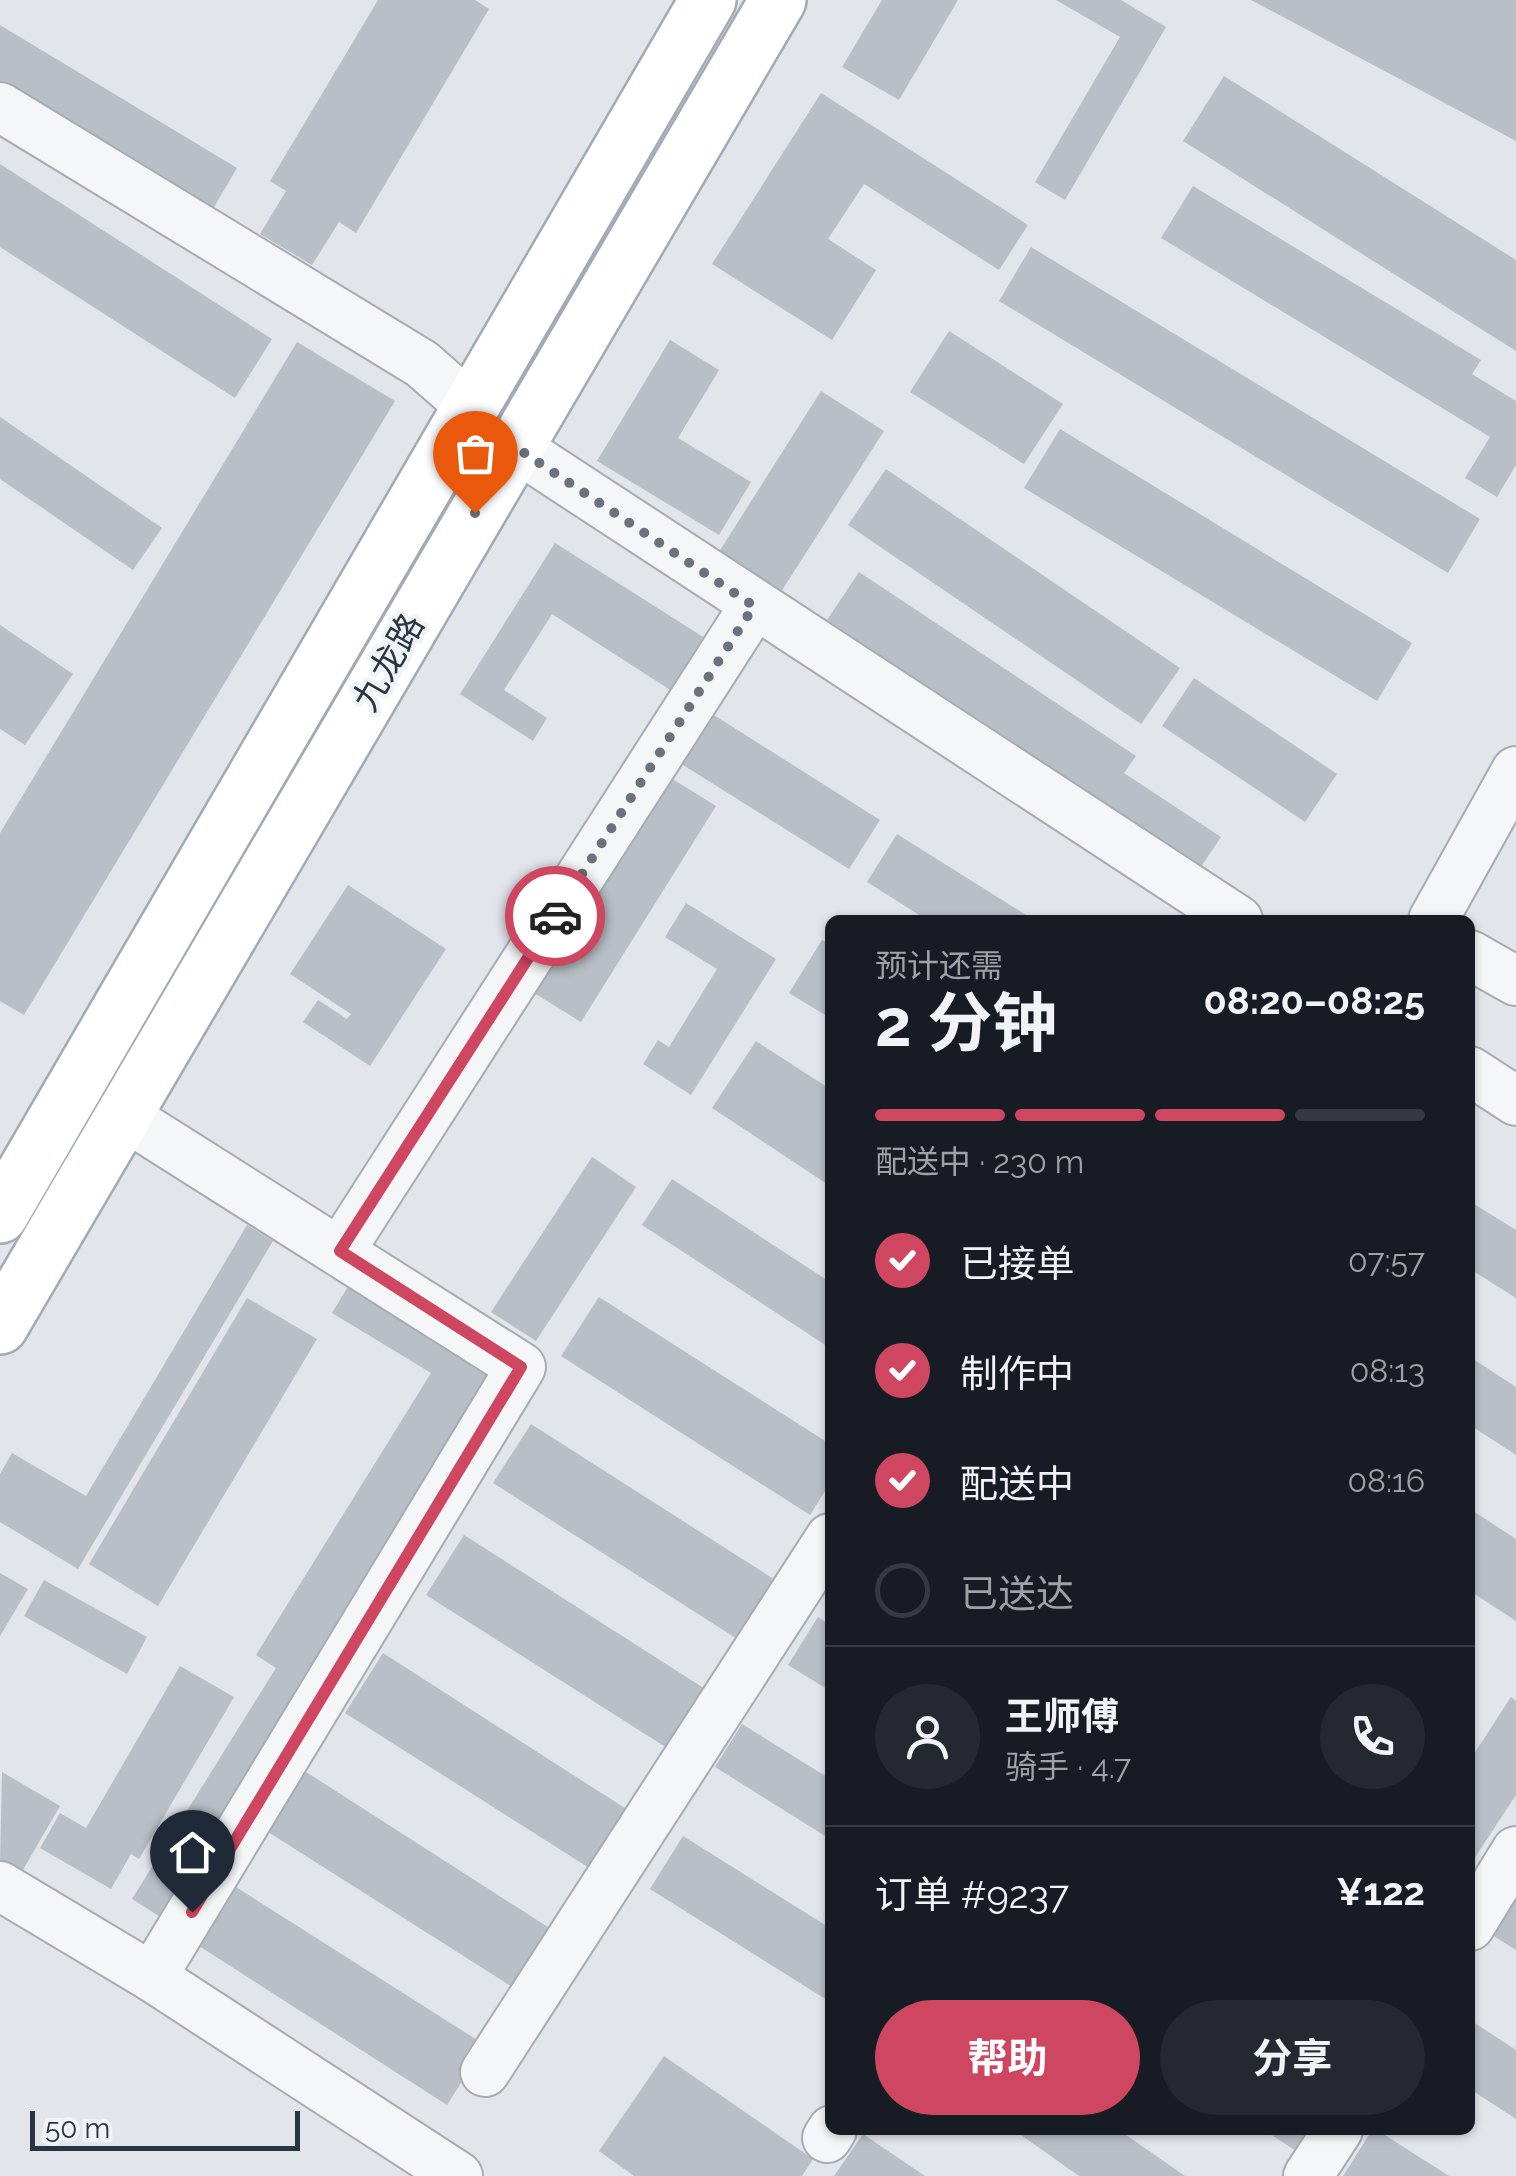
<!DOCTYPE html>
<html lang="zh">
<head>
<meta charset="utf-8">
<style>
	:root { --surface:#171b24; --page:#242831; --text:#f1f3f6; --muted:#9ea1a6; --line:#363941; --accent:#cf4661 }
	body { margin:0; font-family:Raleway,"Noto Sans SC",sans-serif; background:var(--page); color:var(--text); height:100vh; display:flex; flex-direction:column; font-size:38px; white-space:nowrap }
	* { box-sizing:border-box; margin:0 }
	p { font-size:32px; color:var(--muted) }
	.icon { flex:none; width:55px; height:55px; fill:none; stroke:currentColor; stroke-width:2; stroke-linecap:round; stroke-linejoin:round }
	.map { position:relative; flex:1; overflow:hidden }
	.sheet { position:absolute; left:825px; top:915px; width:650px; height:1220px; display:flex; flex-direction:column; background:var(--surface); border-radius:15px; box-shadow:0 2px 8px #0004 }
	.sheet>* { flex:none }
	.scale { position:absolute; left:30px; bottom:25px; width:270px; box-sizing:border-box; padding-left:10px; border:5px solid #2a3442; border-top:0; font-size:28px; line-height:35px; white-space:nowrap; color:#2a3442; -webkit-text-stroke:8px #f1f4f7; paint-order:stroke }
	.pin { position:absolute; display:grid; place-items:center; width:85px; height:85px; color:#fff; margin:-102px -42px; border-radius:50% 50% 50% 0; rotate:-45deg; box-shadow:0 0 10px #0007 }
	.pin .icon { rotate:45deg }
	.courier { position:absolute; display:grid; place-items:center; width:100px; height:100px; margin:-50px; border:8px solid #cf4661; border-radius:50%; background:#fff; color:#222; box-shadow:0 2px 12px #0007 }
	.head em { font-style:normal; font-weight:700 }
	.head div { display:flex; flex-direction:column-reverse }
	.head { display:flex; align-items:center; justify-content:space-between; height:170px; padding:0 50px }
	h1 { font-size:65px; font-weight:700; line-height:75px }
	.bar { display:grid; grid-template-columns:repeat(4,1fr); gap:15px 10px; align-content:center; height:120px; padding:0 50px }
	.bar i { height:12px; border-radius:8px; background:var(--line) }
	.bar .current { background:var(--accent) }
	.bar p { grid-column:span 4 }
	.line { display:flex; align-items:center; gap:25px; padding:0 50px; border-top:2px solid var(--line) }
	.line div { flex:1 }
	.round { display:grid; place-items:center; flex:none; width:105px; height:105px; border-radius:52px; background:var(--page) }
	ol { padding:0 50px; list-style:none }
	li { display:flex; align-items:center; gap:30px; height:110px }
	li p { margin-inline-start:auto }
	li .icon { padding:10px; border-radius:50%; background:var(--accent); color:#fff; stroke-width:4 }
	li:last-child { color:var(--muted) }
	li i { width:55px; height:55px; border:5px solid var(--line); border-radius:50% }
	.cta { display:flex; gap:20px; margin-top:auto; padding:20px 50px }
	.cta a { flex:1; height:115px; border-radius:60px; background:var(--accent); color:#fff; font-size:40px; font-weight:700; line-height:115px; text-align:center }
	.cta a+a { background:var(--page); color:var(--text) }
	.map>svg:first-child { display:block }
	.building { fill:#b9bfc7 }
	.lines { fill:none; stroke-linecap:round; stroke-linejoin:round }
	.minor-casing { stroke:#a7acb4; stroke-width:52 }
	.major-casing { stroke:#a1aab6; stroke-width:60 }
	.minor { stroke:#f4f6f8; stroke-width:48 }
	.major { stroke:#fff; stroke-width:55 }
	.done { stroke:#6a727d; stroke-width:10; stroke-dasharray:0 18 }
	.route { stroke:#cf4661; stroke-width:12 }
	.labels { text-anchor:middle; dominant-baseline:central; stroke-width:9; stroke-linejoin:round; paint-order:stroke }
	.street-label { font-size:35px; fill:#2a3442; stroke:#f1f4f7 }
</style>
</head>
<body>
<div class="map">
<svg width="1516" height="2176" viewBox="0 0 1516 2176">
	<rect width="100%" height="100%" fill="#e2e5ea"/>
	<g class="building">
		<polygon points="378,0 475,0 489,9 356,233 339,222 312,265 260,234 286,191 270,181"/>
		<polygon points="882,0 958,0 899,100 842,67"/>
		<polygon points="1056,0 1121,0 1166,27 1065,200 1035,182 1120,37"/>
		<polygon points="1251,0 1516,0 1516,141"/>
		<polygon points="0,25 237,168 211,212 0,84"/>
		<polygon points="1224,76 1516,260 1516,351 1183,141"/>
		<polygon points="821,93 1028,225 999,270 864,184 828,239 876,270 832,340 712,264"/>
		<polygon points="0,164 272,339 235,398 0,247"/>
		<polygon points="1193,186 1481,360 1472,374 1516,401 1516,465 1497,497 1465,478 1490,437 1161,238"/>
		<polygon points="1031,247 1480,519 1448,573 999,301"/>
		<polygon points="949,331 1063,404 1024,464 910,392"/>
		<polygon points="670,340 719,370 678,438 751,482 719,535 597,461"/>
		<polygon points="297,342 395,401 24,1015 0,1001 0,833"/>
		<polygon points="821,391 884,431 779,595 717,555"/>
		<polygon points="0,417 162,528 133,570 0,479"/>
		<polygon points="1060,429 1412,643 1377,701 1024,488"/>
		<polygon points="886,469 1180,668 1141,724 848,525"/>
		<polygon points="555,543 719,647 686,700 552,614 504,690 547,718 533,741 460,694"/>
		<polygon points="859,572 1136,756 1124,773 1221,837 1200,868 827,620"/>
		<polygon points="0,625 73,674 25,745 0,729"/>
		<polygon points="1194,678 1337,774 1305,822 1162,726"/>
		<polygon points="698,705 880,820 849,869 667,755"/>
		<polygon points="658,770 716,806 581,1022 523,986"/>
		<polygon points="897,834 1034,920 927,920 867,882"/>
		<polygon points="348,885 446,949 370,1066 303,1022 318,1000 347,1019 351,1014 290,974"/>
		<polygon points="686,903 776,959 691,1095 643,1064 658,1040 669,1047 717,969 665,937"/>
		<polygon points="822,940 830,944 830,1018 789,993"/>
		<polygon points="756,1041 830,1089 830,1186 712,1108"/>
		<polygon points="592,1157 636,1187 536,1341 491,1312"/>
		<polygon points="672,1179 830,1282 830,1348 642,1225"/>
		<polygon points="1474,1204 1516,1230 1516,1298 1470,1269 1470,1211"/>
		<polygon points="247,1225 273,1241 78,1569 0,1522 0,1474 12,1453 86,1496"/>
		<polygon points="349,1285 500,1376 162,1918 132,1899 276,1668 256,1655 431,1373 332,1313"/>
		<polygon points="599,1297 830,1444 830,1483 810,1515 561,1356"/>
		<polygon points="247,1298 317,1339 158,1606 89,1564"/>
		<polygon points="1470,1357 1516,1387 1516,1455 1470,1425"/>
		<polygon points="531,1424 780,1583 742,1642 493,1483"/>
		<polygon points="1470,1509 1516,1539 1516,1621 1470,1591"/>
		<polygon points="464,1535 713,1694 675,1753 426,1595"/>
		<polygon points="0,1573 28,1589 0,1636"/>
		<polygon points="44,1580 147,1637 127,1674 24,1616"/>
		<polygon points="818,1617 830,1625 830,1691 788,1665"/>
		<polygon points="383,1653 631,1812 594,1871 345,1713"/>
		<polygon points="180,1666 234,1697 139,1859 131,1854 111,1889 40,1848 60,1813 86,1828"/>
		<polygon points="1511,1697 1516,1701 1516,1795 1470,1865 1470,1760"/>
		<polygon points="742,1724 830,1779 830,1839 715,1767"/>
		<polygon points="303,1770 551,1929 514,1988 265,1830"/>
		<polygon points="2,1772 60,1806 20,1875 0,1864"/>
		<polygon points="683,1836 830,1928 830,2002 650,1889"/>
		<polygon points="236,1887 485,2045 447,2105 199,1946"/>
		<polygon points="1516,1890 1516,1950 1489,1933"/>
		<polygon points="1470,2020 1516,2050 1516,2119 1470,2089"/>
		<polygon points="664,2056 813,2159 802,2176 634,2176 599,2151"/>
		<polygon points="1014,2130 1119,2130 1185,2176 1079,2176"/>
		<polygon points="1264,2130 1325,2130 1307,2158"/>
		<polygon points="1372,2130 1377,2130 1449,2176 1343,2176"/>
		<polygon points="863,2134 925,2176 834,2176"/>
	</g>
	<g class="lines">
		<defs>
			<g id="minor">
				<polyline points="0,107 422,364 471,407"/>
				<polyline points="514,446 1238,920"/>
				<polyline points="1433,920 1516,771"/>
				<polyline points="1470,955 1516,981"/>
				<polyline points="1470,1071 1516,1101"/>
				<polyline points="123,1115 521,1367 152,1977"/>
				<polyline points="340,1251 754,606"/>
				<polyline points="0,1886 152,1977 458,2176"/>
				<polyline points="1470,1926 1516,1851"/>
				<polyline points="485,2072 830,1538"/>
				<polyline points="827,2138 832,2130"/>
				<polyline points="1308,2176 1338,2130"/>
			</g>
			<g id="major">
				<polyline points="0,1215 708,0"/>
				<polyline points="0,1326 778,0"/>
			</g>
		</defs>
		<use href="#minor" class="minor-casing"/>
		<use href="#major" class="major-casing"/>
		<use href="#minor" class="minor"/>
		<use href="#major" class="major"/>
	</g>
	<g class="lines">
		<polyline class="done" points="475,513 514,446 754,606 555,916"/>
		<polyline class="route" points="192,1912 521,1367 340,1251 555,916"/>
	</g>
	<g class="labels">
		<g class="street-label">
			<text transform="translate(388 662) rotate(-60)">九龙路</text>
		</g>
	</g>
</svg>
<div class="scale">50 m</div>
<div class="pin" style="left:475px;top:513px;background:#ea580c"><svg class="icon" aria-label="bag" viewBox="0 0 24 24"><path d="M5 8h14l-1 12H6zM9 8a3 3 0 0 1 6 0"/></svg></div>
<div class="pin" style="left:192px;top:1912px;background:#1f2937"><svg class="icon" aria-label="home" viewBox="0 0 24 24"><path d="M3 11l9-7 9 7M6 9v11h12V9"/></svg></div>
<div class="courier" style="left:555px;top:916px"><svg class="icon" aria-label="car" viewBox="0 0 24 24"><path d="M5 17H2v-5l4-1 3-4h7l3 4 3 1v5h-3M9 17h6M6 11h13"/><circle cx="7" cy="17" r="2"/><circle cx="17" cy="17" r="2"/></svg></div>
<section class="sheet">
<div class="head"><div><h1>2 分钟</h1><p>预计还需</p></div><em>08:20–08:25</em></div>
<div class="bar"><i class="current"></i><i class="current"></i><i class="current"></i><i></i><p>配送中 · 230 m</p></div>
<ol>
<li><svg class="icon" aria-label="check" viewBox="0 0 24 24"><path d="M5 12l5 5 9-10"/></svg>已接单<p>07:57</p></li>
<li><svg class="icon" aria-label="check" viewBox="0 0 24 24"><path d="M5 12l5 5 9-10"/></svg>制作中<p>08:13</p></li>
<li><svg class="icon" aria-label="check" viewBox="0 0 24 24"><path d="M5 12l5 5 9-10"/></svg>配送中<p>08:16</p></li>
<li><i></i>已送达</li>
</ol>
<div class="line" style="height:180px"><a class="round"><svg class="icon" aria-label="person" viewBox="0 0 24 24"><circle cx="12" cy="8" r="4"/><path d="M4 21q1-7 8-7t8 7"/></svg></a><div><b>王师傅</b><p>骑手 · 4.7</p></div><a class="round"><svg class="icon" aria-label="phone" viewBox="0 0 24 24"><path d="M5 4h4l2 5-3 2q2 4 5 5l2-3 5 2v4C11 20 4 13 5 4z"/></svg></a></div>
<div class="line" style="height:130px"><div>订单 #9237</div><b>¥122</b></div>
<div class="cta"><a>帮助</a><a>分享</a></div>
</section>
</div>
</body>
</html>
